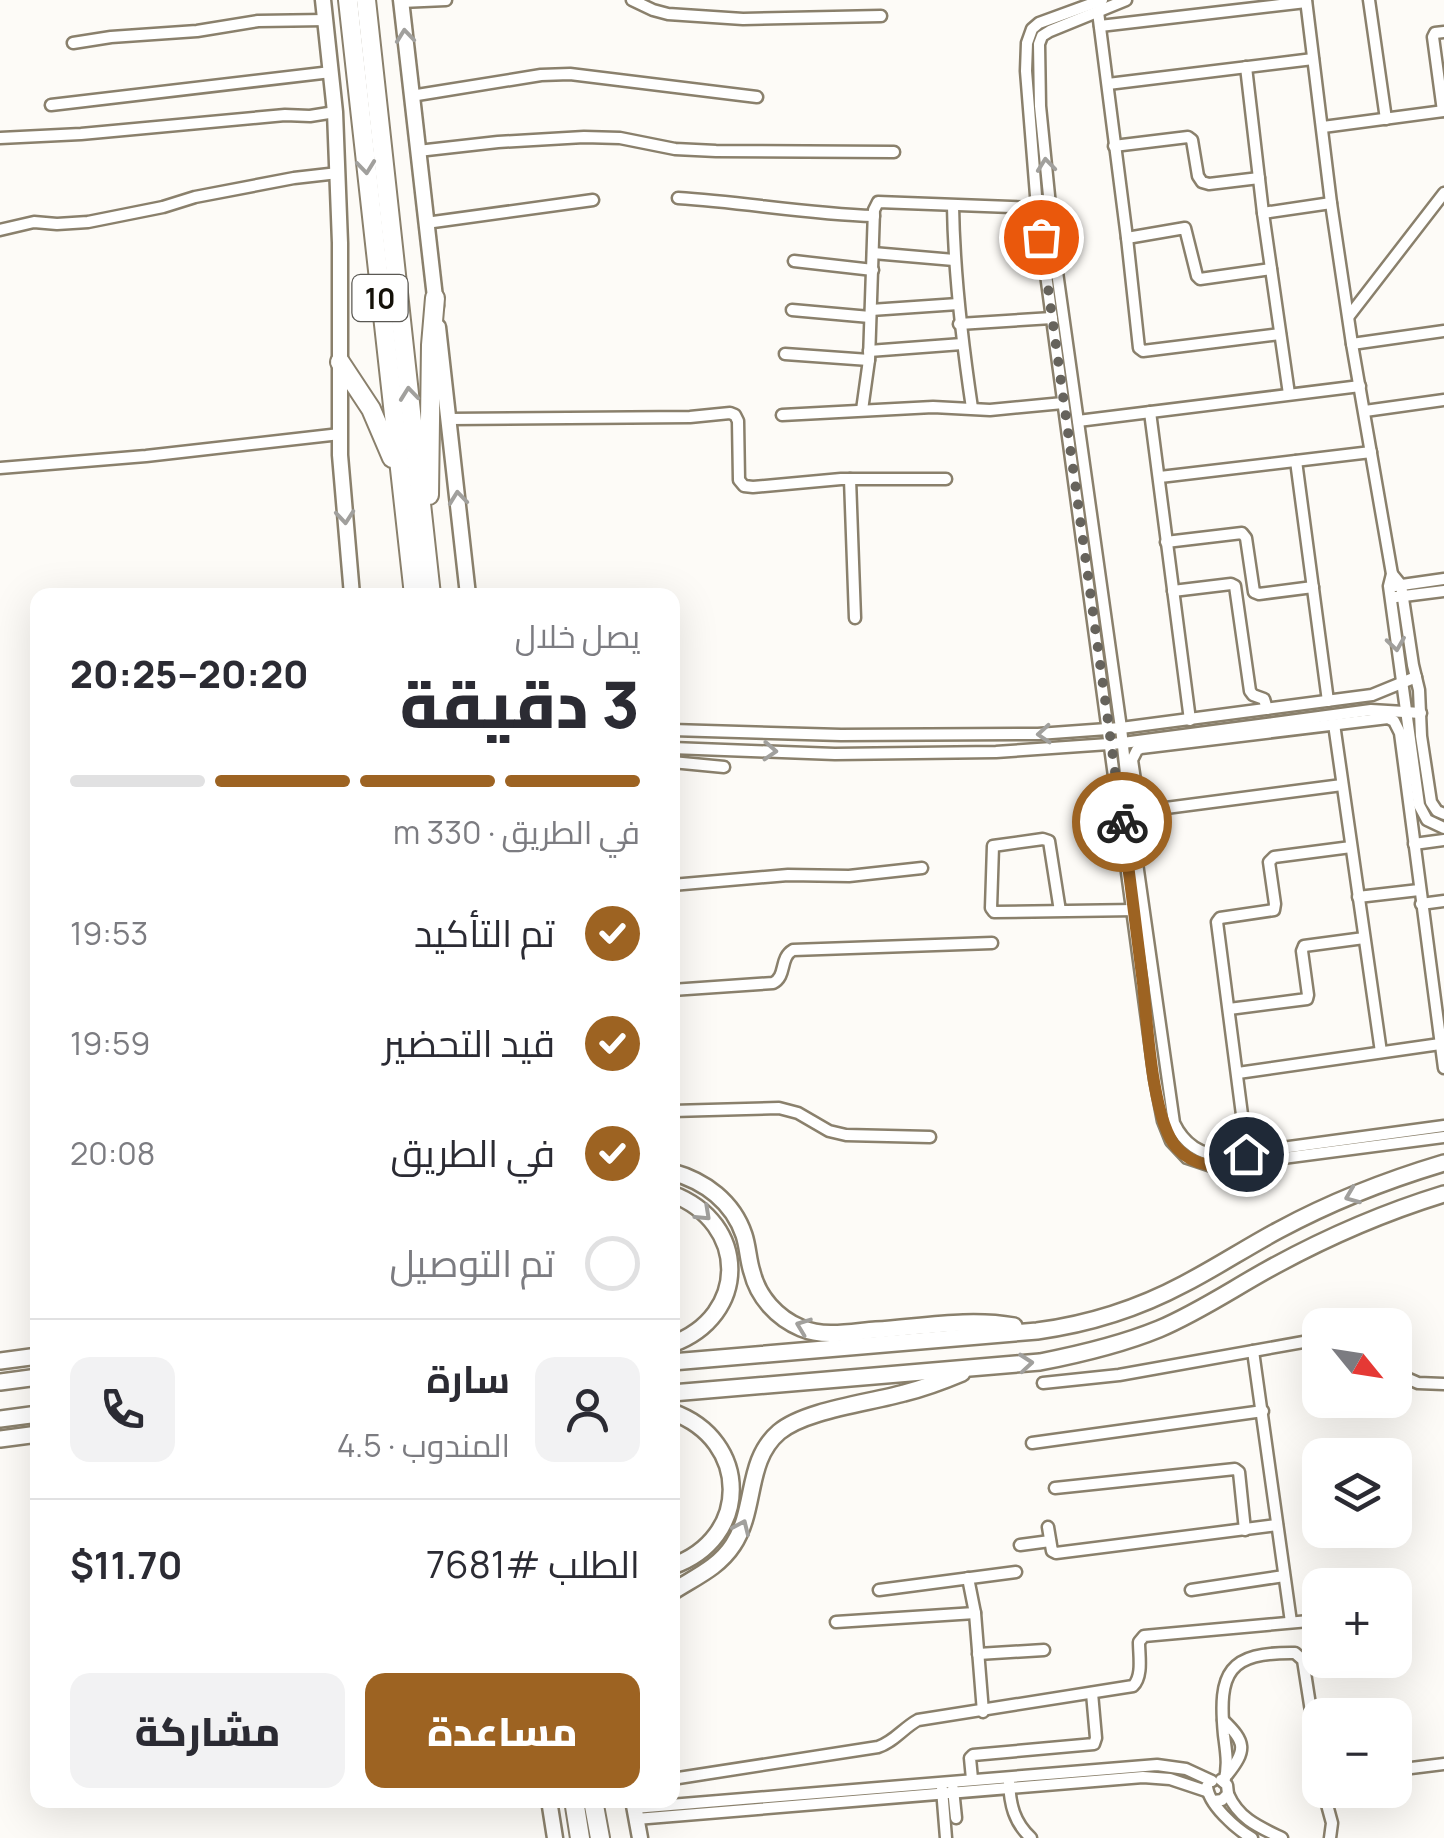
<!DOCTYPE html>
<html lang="ar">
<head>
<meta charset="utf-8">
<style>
	:root { --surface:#fff; --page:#f2f2f3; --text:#2b2b33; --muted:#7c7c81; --line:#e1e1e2; --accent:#9d6322 }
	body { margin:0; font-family:Manrope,Cairo,sans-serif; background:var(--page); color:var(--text); direction:rtl; height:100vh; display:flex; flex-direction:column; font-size:38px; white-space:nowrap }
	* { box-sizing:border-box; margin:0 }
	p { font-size:32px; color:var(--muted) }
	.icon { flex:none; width:55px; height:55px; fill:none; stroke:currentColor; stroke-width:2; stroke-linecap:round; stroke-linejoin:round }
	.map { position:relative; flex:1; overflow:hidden; direction:ltr }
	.sheet { position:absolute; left:30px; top:588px; width:650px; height:1220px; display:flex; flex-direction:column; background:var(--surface); border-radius:20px; box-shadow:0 10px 40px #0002; direction:rtl }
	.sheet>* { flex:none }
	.needle { width:65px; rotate:120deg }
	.fabs { position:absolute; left:1302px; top:1308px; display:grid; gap:20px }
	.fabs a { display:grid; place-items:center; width:110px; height:110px; border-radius:20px; background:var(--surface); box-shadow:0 10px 40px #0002; font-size:50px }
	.pin { position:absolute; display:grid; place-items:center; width:85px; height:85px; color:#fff; margin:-42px; border:5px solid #fff; border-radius:50%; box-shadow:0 2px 10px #0007 }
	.courier { position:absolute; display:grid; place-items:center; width:100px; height:100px; margin:-50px; border:8px solid #9d6322; border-radius:50%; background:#fff; color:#222; box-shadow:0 2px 12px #0007 }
	.summary em { font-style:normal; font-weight:800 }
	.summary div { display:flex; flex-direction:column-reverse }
	.summary { display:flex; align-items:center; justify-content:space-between; height:170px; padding:0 40px }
	h1 { font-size:65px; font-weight:800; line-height:75px }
	.bar { display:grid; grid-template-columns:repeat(4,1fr); gap:15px 10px; align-content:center; height:120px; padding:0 40px }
	.bar i { height:12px; border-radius:8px; background:var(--line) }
	.bar .active { background:var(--accent) }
	.bar p { grid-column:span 4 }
	.line { display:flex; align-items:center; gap:25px; padding:0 40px; border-top:2px solid var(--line) }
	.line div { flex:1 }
	.round { display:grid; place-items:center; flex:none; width:105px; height:105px; border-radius:20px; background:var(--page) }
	ol { padding:0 40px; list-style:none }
	li { display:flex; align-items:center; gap:30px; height:110px }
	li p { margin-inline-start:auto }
	li .icon { padding:10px; border-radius:50%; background:var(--accent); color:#fff; stroke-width:4 }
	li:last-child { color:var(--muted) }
	li i { width:55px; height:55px; border:5px solid var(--line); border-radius:50% }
	.cta { display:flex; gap:20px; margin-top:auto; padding:20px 40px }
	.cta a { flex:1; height:115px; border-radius:20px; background:var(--accent); color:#fff; font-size:40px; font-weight:800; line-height:115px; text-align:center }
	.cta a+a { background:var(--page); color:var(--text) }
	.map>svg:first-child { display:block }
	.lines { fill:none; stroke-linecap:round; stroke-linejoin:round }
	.street-casing { stroke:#8a806c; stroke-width:15 }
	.secondary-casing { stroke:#8a806c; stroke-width:19 }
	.primary-casing { stroke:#8a806c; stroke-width:20 }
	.highway-casing { stroke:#8a806c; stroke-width:22 }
	.street { stroke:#fff; stroke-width:10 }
	.secondary { stroke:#fff; stroke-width:14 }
	.primary { stroke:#fff; stroke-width:15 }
	.highway { stroke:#fff; stroke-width:18 }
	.oneway { stroke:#a1a09d }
	.done { stroke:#66635c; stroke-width:10; stroke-dasharray:0 18 }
	.route { stroke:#9d6322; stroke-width:12 }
	.labels { text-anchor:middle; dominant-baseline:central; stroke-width:9; stroke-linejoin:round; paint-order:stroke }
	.shield { fill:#fff; stroke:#5a5853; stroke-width:2.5 }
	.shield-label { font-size:28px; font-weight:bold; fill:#141109 }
</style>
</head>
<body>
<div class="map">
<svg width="1444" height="1838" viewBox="0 0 1444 1838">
	<rect width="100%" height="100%" fill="#fdfbf7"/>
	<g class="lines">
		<defs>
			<g id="street">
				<polyline points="632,0 653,10 668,14 743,19 881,16"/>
				<polyline points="1102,0 1039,23 1032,29 1027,43 1026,71 1037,208 1155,1079 1163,1121 1171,1141 1187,1158 1214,1167 1444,1137"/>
				<path d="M1126 0 1050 31 1042 36 1039 44 1040 106 1056 265 1121 728 1132 828 1174 1123C1184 1144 1200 1155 1223 1156L1444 1126"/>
				<polyline points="1306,0 1331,203 1352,344 1392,574 1389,586 1419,805 1427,820 1444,828"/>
				<polyline points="1369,0 1386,119"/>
				<polyline points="401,2 446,0"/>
				<polyline points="1098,12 1127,238 1139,348 1143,351 1280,334"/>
				<polyline points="1100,26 1306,2"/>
				<polyline points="73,43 111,37 197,31 258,21 326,20"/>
				<polyline points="1246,67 1263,213 1289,394"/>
				<polyline points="1108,84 1313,59"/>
				<polyline points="411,96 541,75 570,74 757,97"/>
				<polyline points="51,105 331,72"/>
				<polyline points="1443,111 1433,37 1435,33 1444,32"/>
				<polyline points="1323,127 1444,111"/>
				<polyline points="0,138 81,134 285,115 310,116 335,112"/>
				<polyline points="1114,146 1188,137 1192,140 1198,176 1202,182 1209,184 1259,178"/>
				<polyline points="418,151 498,142 584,137 620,138 675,149 716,151 894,152"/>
				<path d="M678 198C743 202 808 214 874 216"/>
				<path d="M953 206C954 275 962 341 972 408"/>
				<polyline points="1263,213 1331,203"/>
				<polyline points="426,223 593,200"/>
				<polyline points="0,230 34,222 57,224 88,222 163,207 195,197 294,178 338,173"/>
				<polyline points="1127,238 1185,228 1197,276 1200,279 1271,269"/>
				<polyline points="873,253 954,260"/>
				<polyline points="794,261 873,270"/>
				<polyline points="792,310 870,317"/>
				<polyline points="871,310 958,304"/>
				<polyline points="1349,316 1444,193"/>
				<polyline points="959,324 1052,318"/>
				<polyline points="1352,344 1444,331"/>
				<polyline points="869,351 962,344"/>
				<polyline points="785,354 869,360"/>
				<polyline points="862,410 869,360 874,210 878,202 1037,208"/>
				<polyline points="1365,411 1444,400"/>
				<polyline points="1150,412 1190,720"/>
				<polyline points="782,415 933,407 990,410 1063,403"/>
				<polyline points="449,419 690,417 730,413 735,415 738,421 739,480 744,486 753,487 841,479 946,479"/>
				<polyline points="1078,421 1360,386"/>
				<polyline points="1296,461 1328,701"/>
				<polyline points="0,468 146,456 340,434"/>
				<polyline points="1160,477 1371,452"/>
				<polyline points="850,479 855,618"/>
				<polyline points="1166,542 1242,533 1246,538 1254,592 1259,594 1313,587"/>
				<polyline points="1392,574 1401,585 1413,665 1419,690 1421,736 1431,802 1437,811 1444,814"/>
				<polyline points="1395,586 1444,579"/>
				<polyline points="1173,591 1231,584 1235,586 1250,691 1253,695 1264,699 1267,709"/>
				<polyline points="1396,597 1444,591"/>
				<polyline points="1334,724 1381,1052"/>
				<polyline points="672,730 841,735 1038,734 1121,728 1372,695 1416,677"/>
				<polyline points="672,748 835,754 996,752 1123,743 1371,710 1421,713"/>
				<polyline points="672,762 724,767"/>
				<polyline points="1342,785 1143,811 1139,807 1132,760 1137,750 1141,748 1388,718 1394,721 1400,733 1444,1068"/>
				<polyline points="1414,844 1444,840"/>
				<polyline points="672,885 788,875 849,876 922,868"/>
				<polyline points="1358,897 1419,890"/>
				<polyline points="1421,904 1444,901"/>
				<polyline points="1060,911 1049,841 1043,839 993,846 991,908 994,912 1136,910"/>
				<path d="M672 990 773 983C787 976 779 958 793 950L992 943"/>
				<polyline points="1229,1009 1307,999 1308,995 1302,951 1304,946 1364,938"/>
				<polyline points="1238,1073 1440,1044"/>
				<polyline points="672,1111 779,1108 798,1113 829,1131 846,1135 930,1137"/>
				<polyline points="1248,1161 1217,922 1220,918 1274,910 1275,904 1269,862 1274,857 1351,847"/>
				<polyline points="1253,1351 1291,1622"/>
				<polyline points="1395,1373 1418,1383 1444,1384"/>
				<polyline points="1043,1383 1119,1375 1320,1339"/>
				<polyline points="1032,1443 1263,1411"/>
				<polyline points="1055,1488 1235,1469 1239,1472 1245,1530"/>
				<polyline points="1048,1527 1052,1551 1056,1553 1277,1525"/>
				<polyline points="1020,1545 1050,1541"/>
				<polyline points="968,1578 975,1613 983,1712"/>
				<polyline points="879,1590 1016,1572"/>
				<polyline points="1191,1590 1284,1576"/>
				<polyline points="836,1622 975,1613"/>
				<polyline points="978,1654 1044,1650"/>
				<path d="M1223 1720C1246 1742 1247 1750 1227 1775"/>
				<polyline points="1395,1770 1444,1764"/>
				<path d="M672 1779 878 1747C894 1742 903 1728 918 1720L1133 1686C1143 1676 1139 1656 1139 1642L1144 1636 1320 1620"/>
				<polyline points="972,1779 970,1758 973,1755 1094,1744 1096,1738 1092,1693"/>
				<path d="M1009 1782C1010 1805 1014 1822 1031 1838"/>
				<path d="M1224 1782C1229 1766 1226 1751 1224 1735 1218 1672 1228 1652 1295 1653L1303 1660 1320 1769"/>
				<path d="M1207 1786C1208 1804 1236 1829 1252 1838"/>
				<polyline points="942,1789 946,1838"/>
				<polyline points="953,1789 956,1818"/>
				<polyline points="1323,1790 1332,1823 1330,1838"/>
				<path d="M1228 1794C1239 1819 1259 1827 1282 1838"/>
				<polyline points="1214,1801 1222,1800 1228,1794 1227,1785 1221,1780"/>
				<polyline points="634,1808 1157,1765 1186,1769 1212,1781"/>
				<polyline points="636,1819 1143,1777 1170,1779 1206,1791"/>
			</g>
			<g id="secondary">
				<polyline points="323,0 335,112 340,243 340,455 352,595"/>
				<polyline points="401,0 436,306"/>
				<polyline points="438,327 468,595"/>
				<polyline points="549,1800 555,1838"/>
				<polyline points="633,1800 640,1838"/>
			</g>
			<g id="primary">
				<path d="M672 1172C705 1181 733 1202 744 1235 748 1247 748 1260 752 1272 758 1297 777 1318 801 1328 825 1338 851 1332 876 1330 922 1327 969 1318 1014 1326"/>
				<path d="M672 1194C749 1223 749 1316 672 1344"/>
				<polyline points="0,1361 38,1356"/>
				<path d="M672 1362 1037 1331C1089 1324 1139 1308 1184 1284 1217 1267 1247 1247 1279 1230 1331 1202 1387 1180 1444 1163"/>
				<polyline points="0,1382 38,1377"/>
				<path d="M672 1393 1040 1362C1081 1354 1120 1345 1159 1329 1197 1313 1231 1290 1267 1270 1323 1239 1382 1213 1444 1194"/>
				<path d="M672 1412C751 1440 751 1539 672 1566"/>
				<polyline points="0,1419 38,1414"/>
				<polyline points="0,1439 38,1434"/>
				<path d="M672 1592C695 1577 718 1568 733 1545 757 1509 745 1461 779 1432 805 1410 869 1403 904 1393 924 1388 943 1381 962 1373"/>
			</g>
			<g id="highway">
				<polyline points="348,0 414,595"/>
				<polyline points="366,0 431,595"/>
				<polyline points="340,362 371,409 392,458"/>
				<polyline points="429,495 431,345 435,298"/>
				<polyline points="574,1800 580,1838"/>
				<polyline points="593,1800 600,1838"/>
			</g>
		</defs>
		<use href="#street" class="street-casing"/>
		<use href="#secondary" class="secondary-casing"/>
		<use href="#primary" class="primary-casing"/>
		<use href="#highway" class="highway-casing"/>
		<use href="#street" class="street"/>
		<use href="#secondary" class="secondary"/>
		<use href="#primary" class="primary"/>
		<use href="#highway" class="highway"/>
	</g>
	<defs><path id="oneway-chevron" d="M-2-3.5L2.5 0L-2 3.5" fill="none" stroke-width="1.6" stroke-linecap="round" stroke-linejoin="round" transform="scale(2.5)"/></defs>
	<g class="oneway">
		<use href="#oneway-chevron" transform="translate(405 36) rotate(-96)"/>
		<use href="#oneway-chevron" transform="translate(1046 165) rotate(-96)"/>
		<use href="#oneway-chevron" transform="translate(366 167) rotate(84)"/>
		<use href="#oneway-chevron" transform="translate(409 394) rotate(-96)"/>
		<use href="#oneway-chevron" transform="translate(458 498) rotate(-96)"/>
		<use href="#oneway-chevron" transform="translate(345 517) rotate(85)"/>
		<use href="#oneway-chevron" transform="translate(1396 644) rotate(82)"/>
		<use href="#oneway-chevron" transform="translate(1044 734) rotate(176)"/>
		<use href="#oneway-chevron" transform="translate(770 751) rotate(3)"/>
		<use href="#oneway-chevron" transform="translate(1352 1196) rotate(158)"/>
		<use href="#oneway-chevron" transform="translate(704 1214) rotate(43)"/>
		<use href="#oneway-chevron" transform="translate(803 1326) rotate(-159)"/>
		<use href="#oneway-chevron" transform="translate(1026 1363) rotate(-5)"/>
		<use href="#oneway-chevron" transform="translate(742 1527) rotate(-66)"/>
	</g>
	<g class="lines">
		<polyline class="done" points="1041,237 1122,822"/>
		<path class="route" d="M1122 822C1130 876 1136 929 1143 983 1147 1022 1152 1121 1177 1148 1197 1170 1221 1166 1248 1164L1246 1154"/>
	</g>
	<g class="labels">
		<rect class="shield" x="352.5" y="275" width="55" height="46" rx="8"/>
		<g class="shield-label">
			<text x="380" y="298">10</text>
		</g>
	</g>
</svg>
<div class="fabs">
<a><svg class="needle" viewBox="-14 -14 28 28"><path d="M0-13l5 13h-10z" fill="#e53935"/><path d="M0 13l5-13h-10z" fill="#7c7c81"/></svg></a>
<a><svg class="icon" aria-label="layers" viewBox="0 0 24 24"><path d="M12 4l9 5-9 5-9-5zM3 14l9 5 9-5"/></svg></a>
<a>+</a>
<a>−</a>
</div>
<div class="pin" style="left:1041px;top:237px;background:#ea580c"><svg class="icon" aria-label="bag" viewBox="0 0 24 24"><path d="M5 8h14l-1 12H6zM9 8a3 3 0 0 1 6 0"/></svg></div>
<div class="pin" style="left:1246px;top:1154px;background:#1f2937"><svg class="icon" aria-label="home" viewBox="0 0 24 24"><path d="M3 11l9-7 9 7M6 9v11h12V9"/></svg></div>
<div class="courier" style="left:1122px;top:822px"><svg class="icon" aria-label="bike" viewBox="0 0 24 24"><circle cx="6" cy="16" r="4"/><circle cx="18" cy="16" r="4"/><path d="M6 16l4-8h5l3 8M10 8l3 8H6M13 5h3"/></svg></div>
<section class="sheet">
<div class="summary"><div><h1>3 دقيقة</h1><p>يصل خلال</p></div><em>20:20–20:25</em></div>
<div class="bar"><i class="active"></i><i class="active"></i><i class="active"></i><i></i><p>في الطريق · 330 m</p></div>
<ol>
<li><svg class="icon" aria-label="check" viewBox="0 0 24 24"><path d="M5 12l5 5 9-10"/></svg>تم التأكيد<p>19:53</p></li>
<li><svg class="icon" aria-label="check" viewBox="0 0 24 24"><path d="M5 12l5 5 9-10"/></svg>قيد التحضير<p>19:59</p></li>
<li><svg class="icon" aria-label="check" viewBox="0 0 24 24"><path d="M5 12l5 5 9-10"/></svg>في الطريق<p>20:08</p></li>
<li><i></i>تم التوصيل</li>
</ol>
<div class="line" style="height:180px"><a class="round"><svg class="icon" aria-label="person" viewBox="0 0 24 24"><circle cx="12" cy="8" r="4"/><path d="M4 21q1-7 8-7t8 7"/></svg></a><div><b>سارة</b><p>المندوب · 4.5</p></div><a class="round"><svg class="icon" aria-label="phone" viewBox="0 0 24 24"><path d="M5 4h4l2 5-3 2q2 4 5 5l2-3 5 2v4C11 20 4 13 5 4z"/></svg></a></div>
<div class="line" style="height:130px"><div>الطلب #7681</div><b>$11.70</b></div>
<div class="cta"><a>مساعدة</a><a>مشاركة</a></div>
</section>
</div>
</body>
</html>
